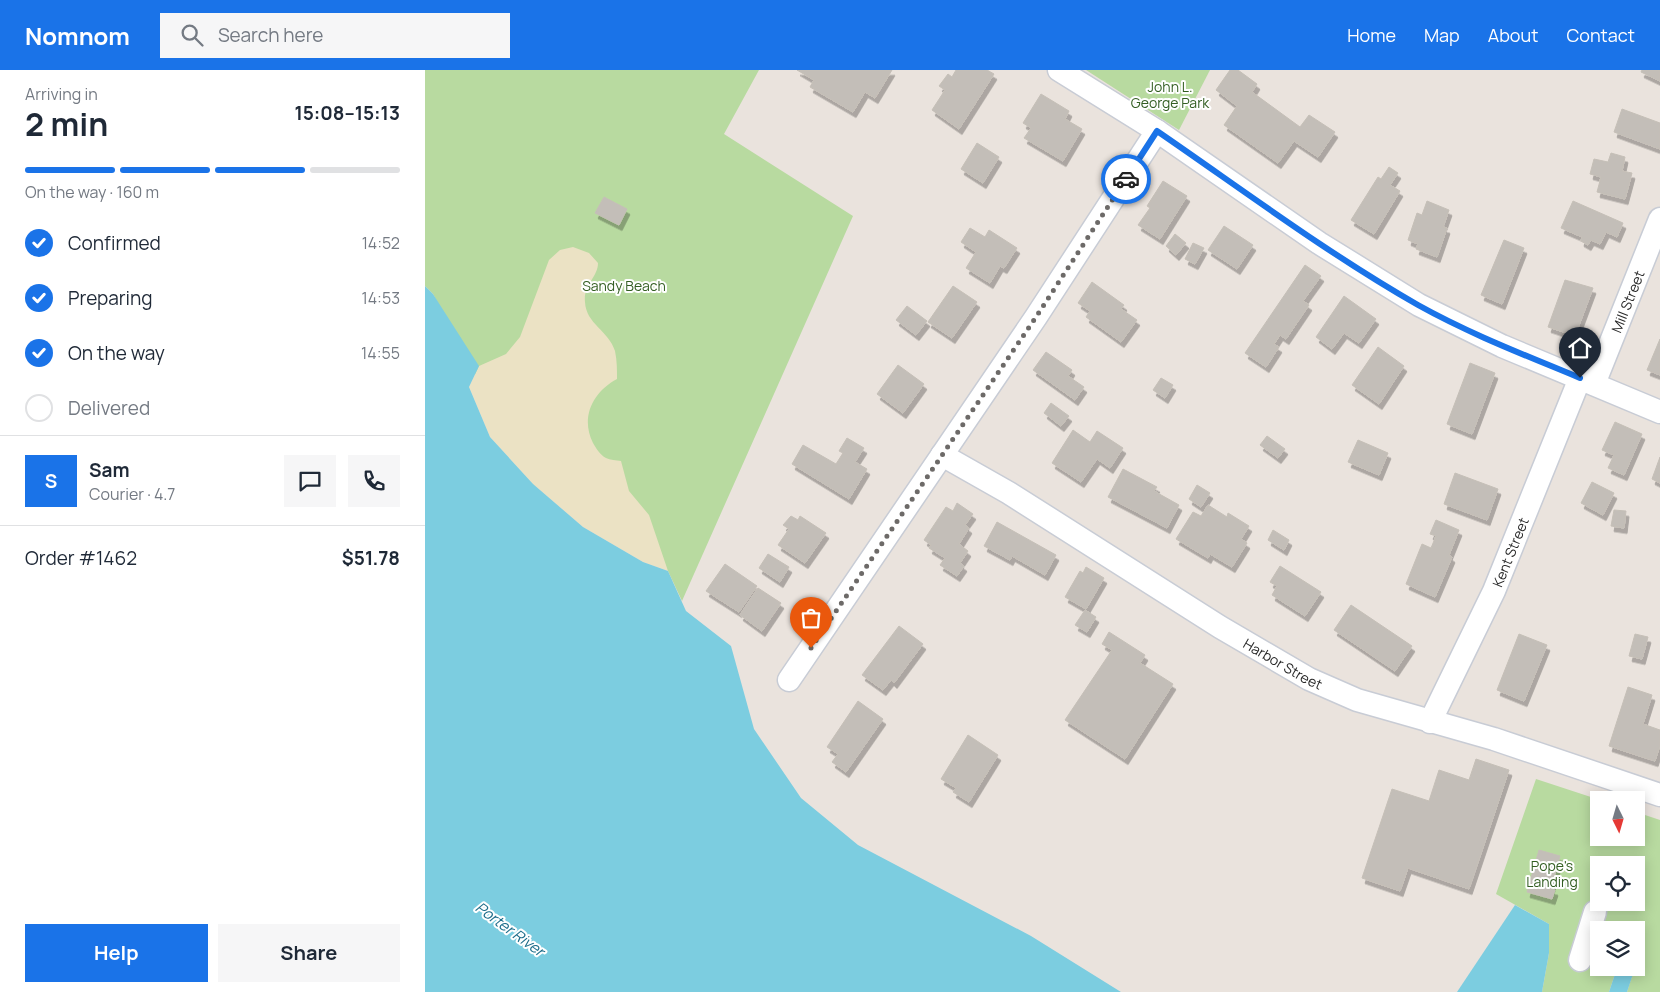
<!DOCTYPE html>
<html lang="en">
<head>
<meta charset="utf-8">
<style>
	:root { --surface:#fff; --page:#f6f6f7; --text:#1f2937; --muted:#747a83; --line:#e0e1e3; --accent:#1a73e8 }
	body { margin:0; font-family:Manrope,sans-serif; background:var(--page); color:var(--text); height:100vh; display:flex; flex-direction:column; font-size:19px; white-space:nowrap }
	* { box-sizing:border-box; margin:0 }
	p { font-size:16px; color:var(--muted) }
	.icon { flex:none; width:28px; height:28px; fill:none; stroke:currentColor; stroke-width:2; stroke-linecap:round; stroke-linejoin:round }
	.map { position:relative; flex:1; overflow:hidden }
	.panel { display:flex; flex-direction:column; background:var(--surface); width:425px }
	.panel>* { flex:none }
	.needle { width:32px; rotate:175deg }
	.fabs { position:absolute; left:1165px; top:721px; display:grid; gap:10px }
	.fabs a { display:grid; place-items:center; width:55px; height:55px; border-radius:0px; background:var(--surface); box-shadow:0 2px 12px #0003; font-size:25px }
	.pin { position:absolute; display:grid; place-items:center; width:42px; height:42px; color:#fff; margin:-51px -21px; border-radius:50% 50% 50% 0; rotate:-45deg; box-shadow:0 0 5px #0007 }
	.pin .icon { rotate:45deg }
	.courier { position:absolute; display:grid; place-items:center; width:50px; height:50px; margin:-25px; border:4px solid #1a73e8; border-radius:50%; background:#fff; color:#222; box-shadow:0 1px 6px #0007 }
	.headline em { font-style:normal; font-weight:700 }
	.headline div { display:flex; flex-direction:column-reverse }
	.headline { display:flex; align-items:center; justify-content:space-between; height:85px; padding:0 25px }
	h1 { font-size:32px; font-weight:700; line-height:38px }
	.bar { display:grid; grid-template-columns:repeat(4,1fr); gap:8px 5px; align-content:center; height:60px; padding:0 25px }
	.bar i { height:6px; border-radius:4px; background:var(--line) }
	.bar .active { background:var(--accent) }
	.bar p { grid-column:span 4 }
	.line { display:flex; align-items:center; gap:12px; padding:0 25px; border-top:1px solid var(--line) }
	.line div { flex:1 }
	.round { display:grid; place-items:center; flex:none; width:52px; height:52px; border-radius:0px; background:var(--page) }
	ol { padding:0 25px; list-style:none }
	li { display:flex; align-items:center; gap:15px; height:55px }
	li p { margin-inline-start:auto }
	li .icon { padding:5px; border-radius:50%; background:var(--accent); color:#fff; stroke-width:4 }
	li:last-child { color:var(--muted) }
	li i { width:28px; height:28px; border:2px solid var(--line); border-radius:50% }
	.action { display:flex; gap:10px; margin-top:auto; padding:10px 25px }
	.action a { flex:1; height:58px; border-radius:0px; background:var(--accent); color:#fff; font-size:20px; font-weight:700; line-height:58px; text-align:center }
	.action a+a { background:var(--page); color:var(--text) }
	header { display:flex; align-items:center; gap:30px; box-sizing:border-box; height:70px; padding:0 25px; background:var(--accent); color:#fff }
	header strong { font-size:24px }
	nav { display:flex; gap:28px; margin-inline-start:auto; font-size:18px }
	.search { width:350px; height:45px; background:var(--page); display:flex; align-items:center; gap:12px; box-sizing:border-box; padding:0 18px; border-radius:0px; color:var(--muted); font-size:19px }
	main { display:flex; flex:1; min-height:0 }
	.map>svg:first-child { display:block }
	.green { fill:#b8daa0; fill-rule:evenodd }
	.sand { fill:#ebe2c4 }
	.water { fill:#7ccde0 }
	.building { fill:#c3beb8; stroke:#c5bfb7; filter:url(#shadow) }
	.lines { fill:none; stroke-linecap:round; stroke-linejoin:round }
	.minor-casing { stroke:#c8ccd5; stroke-width:25 }
	.minor { stroke:#fff; stroke-width:22 }
	.done { stroke:#6d6a68; stroke-width:5; stroke-dasharray:0 9 }
	.route { stroke:#1a73e8; stroke-width:6 }
	.labels { text-anchor:middle; dominant-baseline:central; stroke-width:4; stroke-linejoin:round; paint-order:stroke }
	.park-label { font-size:14px; fill:#335e22; stroke:#fff }
	.street-label { font-size:14px; fill:#292929; stroke:#fff }
	.water-label { font-size:15px; font-style:italic; fill:#1d6d8a; stroke:#fff }
</style>
</head>
<body>
<header>
<strong>Nomnom</strong>
<div class="search"><svg class="icon" aria-label="search" viewBox="0 0 24 24"><circle cx="10" cy="10" r="6"/><path d="M15 15l6 6"/></svg>Search here</div>
<nav><a>Home</a><a>Map</a><a>About</a><a>Contact</a></nav>
</header>
<main>
<section class="panel">
<div class="headline"><div><h1>2 min</h1><p>Arriving in</p></div><em>15:08–15:13</em></div>
<div class="bar"><i class="active"></i><i class="active"></i><i class="active"></i><i></i><p>On the way · 160 m</p></div>
<ol>
<li><svg class="icon" aria-label="check" viewBox="0 0 24 24"><path d="M5 12l5 5 9-10"/></svg>Confirmed<p>14:52</p></li>
<li><svg class="icon" aria-label="check" viewBox="0 0 24 24"><path d="M5 12l5 5 9-10"/></svg>Preparing<p>14:53</p></li>
<li><svg class="icon" aria-label="check" viewBox="0 0 24 24"><path d="M5 12l5 5 9-10"/></svg>On the way<p>14:55</p></li>
<li><i></i>Delivered</li>
</ol>
<div class="line" style="height:90px"><b class="round" style="background:var(--accent);color:#fff">S</b><div><b>Sam</b><p>Courier · 4.7</p></div><a class="round"><svg class="icon" aria-label="chat" viewBox="0 0 24 24"><path d="M4 5h16v11H9l-5 4z"/></svg></a><a class="round"><svg class="icon" aria-label="phone" viewBox="0 0 24 24"><path d="M5 4h4l2 5-3 2q2 4 5 5l2-3 5 2v4C11 20 4 13 5 4z"/></svg></a></div>
<div class="line" style="height:65px"><div>Order #1462</div><b>$51.78</b></div>
<div class="action"><a>Help</a><a>Share</a></div>
</section>
<div class="map">
<svg width="1235" height="922" viewBox="0 0 1235 922">
	<defs>
		<filter id="shadow"><feDropShadow dx="3" dy="5.5" stdDeviation="0" flood-color="#0004"/></filter>
	</defs>
	<rect width="100%" height="100%" fill="#eae3dd"/>
	<g class="green">
		<polygon points="0,0 334,0 299,64 428,146 257,531 243,501 108,414 8,224 0,216"/>
		<polygon points="661,0 785,0 754,60"/>
		<path d="M1111 709 1175 730 1174 768H1211V742L1235 750V922H1202L1214 884 1211 883V860H1174V898H1192L1184 922H1117L1124 883V854L1071 824ZM1174 795H1211V832H1174Z"/>
	</g>
	<path class="sand" d="M148 177 164 183 173 193C173 207 158 215 160 232 161 254 184 261 190 281 192 290 192 300 192 309 168 322 155 347 168 373 171 378 175 385 181 388 185 390 191 390 196 391L204 421 224 445 243 501 218 492 158 457 108 414 65 367 44 317 54 296 81 284 95 267 124 190 135 180Z"/>
	<g class="water">
		<polygon points="0,216 8,224 54,296 44,317 65,367 108,414 158,457 218,492 243,501 261,541 306,576 329,659 376,728 433,775 606,866 696,922 0,922"/>
		<polygon points="1090,835 1124,854 1124,883 1117,922 1032,922"/>
		<polygon points="1192,898 1210,898 1202,922 1184,922"/>
	</g>
	<g class="building">
		<polygon points="372,0 467,0 450,28 440,22 428,42 385,17 389,10"/>
		<polygon points="531,0 562,0 569,4 534,59 507,40 520,20 514,16 523,4 527,7"/>
		<polygon points="805,0 813,0 832,14 827,22 875,57 884,45 910,62 893,87 869,71 853,93 799,55 812,36 791,20"/>
		<polygon points="1217,0 1235,0 1235,11 1216,2"/>
		<polygon points="616,24 644,41 640,49 657,59 638,91 599,68 606,58 598,53"/>
		<polygon points="1197,39 1235,53 1235,79 1189,62"/>
		<polygon points="552,73 574,87 558,113 536,99"/>
		<polygon points="1186,83 1200,87 1197,101 1207,103 1200,129 1172,122 1176,107 1165,104 1169,89 1183,92"/>
		<polygon points="964,97 973,103 965,115 975,121 949,164 926,150 953,107 956,109"/>
		<polygon points="738,111 762,126 735,169 713,155 725,138 722,136"/>
		<polygon points="179,127 202,139 194,155 170,143"/>
		<polygon points="1002,131 1024,140 1018,157 1022,158 1012,187 991,179 993,174 983,170 992,143 997,145"/>
		<polygon points="1148,131 1198,153 1192,167 1181,162 1175,174 1166,170 1163,175 1156,171 1157,167 1136,158"/>
		<polygon points="799,156 828,175 812,199 783,180"/>
		<polygon points="545,158 560,167 564,160 592,178 579,198 575,196 565,213 541,198 551,182 536,172"/>
		<polygon points="750,164 761,173 751,185 741,176"/>
		<polygon points="1079,170 1099,178 1077,234 1056,225"/>
		<polygon points="768,173 779,178 770,194 760,189"/>
		<polygon points="880,195 896,206 878,231 884,235 861,269 855,265 849,274 854,277 841,297 820,283"/>
		<polygon points="1140,210 1168,218 1150,266 1123,257"/>
		<polygon points="667,212 699,235 696,239 712,250 696,272 661,247 665,241 653,233"/>
		<polygon points="528,216 552,232 527,268 503,252"/>
		<polygon points="919,226 951,249 934,273 919,263 907,279 891,267"/>
		<polygon points="482,236 502,251 491,265 471,250"/>
		<polygon points="1235,269 1235,305 1222,300"/>
		<polygon points="953,277 979,296 954,334 927,315"/>
		<polygon points="621,282 647,300 643,306 659,317 650,330 608,300"/>
		<polygon points="1045,293 1070,303 1047,364 1022,354"/>
		<polygon points="473,295 499,314 478,343 452,324"/>
		<polygon points="736,308 748,315 740,328 728,320"/>
		<polygon points="626,333 644,346 636,356 619,343"/>
		<polygon points="1190,352 1217,364 1199,405 1183,398 1189,385 1177,380"/>
		<polygon points="648,360 665,372 672,361 698,378 685,398 672,389 656,412 627,393"/>
		<polygon points="842,366 860,379 853,388 835,375"/>
		<polygon points="422,368 439,378 430,392 442,399 424,429 367,394 378,375 411,394 418,383 414,381"/>
		<polygon points="933,370 963,383 954,405 923,392"/>
		<polygon points="1235,387 1235,413 1227,409"/>
		<polygon points="698,399 732,417 729,421 754,435 742,458 683,427"/>
		<polygon points="1030,403 1073,419 1062,450 1019,434"/>
		<polygon points="1167,412 1189,423 1178,445 1156,433"/>
		<polygon points="772,415 785,423 776,437 764,429"/>
		<polygon points="532,433 548,444 540,455 544,458 534,474 543,481 535,493 539,496 532,506 515,495 520,488 504,478 506,475 499,470 521,437 528,441"/>
		<polygon points="783,435 802,447 803,443 824,456 816,469 822,473 807,497 785,484 783,488 751,469 768,442 776,446"/>
		<polygon points="1189,440 1201,441 1199,458 1186,456"/>
		<polygon points="366,446 373,450 375,446 401,463 380,493 353,475 364,459 358,455"/>
		<polygon points="1011,450 1034,460 1024,485 1027,487 1010,527 981,514 997,474 1006,478 1011,466 1005,464"/>
		<polygon points="572,452 631,485 620,505 587,486 585,490 559,476"/>
		<polygon points="848,460 864,470 859,480 843,470"/>
		<polygon points="343,484 364,497 355,512 334,498"/>
		<polygon points="300,494 332,516 314,542 281,521"/>
		<polygon points="855,496 896,522 880,546 847,525 852,516 845,512"/>
		<polygon points="661,497 679,508 661,539 640,527 655,501 658,503"/>
		<polygon points="333,518 356,533 337,561 315,545"/>
		<polygon points="926,535 987,576 970,601 909,560"/>
		<polygon points="660,540 671,547 662,562 650,555"/>
		<polygon points="474,556 498,574 469,613 466,610 458,620 437,605"/>
		<polygon points="684,562 720,585 715,593 748,614 700,689 640,650 687,580 677,574"/>
		<polygon points="1094,564 1122,575 1099,631 1072,620"/>
		<polygon points="1210,564 1223,567 1217,589 1204,586"/>
		<polygon points="1203,617 1227,625 1218,654 1235,660 1235,675 1230,691 1184,676"/>
		<polygon points="433,631 458,649 421,702 407,692 413,684 402,677"/>
		<polygon points="543,665 573,685 544,732 528,722 531,718 516,709"/>
		<polygon points="1051,689 1084,700 1044,819 983,798 975,821 937,808 967,719 1004,731 1014,700 1044,710"/>
		<polygon points="1114,780 1135,786 1126,819 1130,820 1127,829 1102,822"/>
	</g>
	<g class="lines">
		<defs>
			<g id="minor">
				<polyline points="634,0 732,61 894,173 994,235 1077,276 1235,342"/>
				<path id="s1" d="M1169 314 1235 149"/>
				<path id="s2" d="M517 385 584 423 795 557 884 609 932 630 1069 669 1235 725"/>
				<polyline points="364,610 611,247 732,61"/>
				<path id="s3" d="M1005 652 1069 521 1155 308"/>
				<polyline points="1155,890 1170,842"/>
			</g>
		</defs>
		<use href="#minor" class="minor-casing"/>
		<use href="#minor" class="minor"/>
	</g>
	<g class="lines">
		<polyline class="done" points="386,578 611,247 701,109"/>
		<path class="route" d="M701 109 732 61C818 120 902 183 993 235 1045 264 1100 285 1155 308"/>
	</g>
	<g class="labels">
		<g class="park-label">
			<text x="745" y="16">John L.<tspan x="745" dy="16">George Park</tspan></text>
			<text x="199" y="215">Sandy Beach</text>
			<text x="1127" y="795">Pope's<tspan x="1127" dy="16">Landing</tspan></text>
		</g>
		<g class="street-label">
			<text stroke="none"><textPath href="#s1" startOffset="89">Mill Street</textPath></text>
			<text stroke="none"><textPath href="#s3" startOffset="188">Kent Street</textPath></text>
			<text stroke="none"><textPath href="#s2" startOffset="400">Harbor Street</textPath></text>
		</g>
		<g class="water-label">
			<text transform="translate(85 859) rotate(36)">Porter River</text>
		</g>
	</g>
</svg>
<div class="fabs">
<a><svg class="needle" viewBox="-14 -14 28 28"><path d="M0-13l5 13h-10z" fill="#e53935"/><path d="M0 13l5-13h-10z" fill="#747a83"/></svg></a>
<a><svg class="icon" aria-label="locate" viewBox="0 0 24 24"><circle cx="12" cy="12" r="6"/><path d="M12 2v4M12 18v4M2 12h4M18 12h4"/></svg></a>
<a><svg class="icon" aria-label="layers" viewBox="0 0 24 24"><path d="M12 4l9 5-9 5-9-5zM3 14l9 5 9-5"/></svg></a>
</div>
<div class="pin" style="left:386px;top:578px;background:#ea580c"><svg class="icon" aria-label="bag" viewBox="0 0 24 24"><path d="M5 8h14l-1 12H6zM9 8a3 3 0 0 1 6 0"/></svg></div>
<div class="pin" style="left:1155px;top:308px;background:#1f2937"><svg class="icon" aria-label="home" viewBox="0 0 24 24"><path d="M3 11l9-7 9 7M6 9v11h12V9"/></svg></div>
<div class="courier" style="left:701px;top:109px"><svg class="icon" aria-label="car" viewBox="0 0 24 24"><path d="M5 17H2v-5l4-1 3-4h7l3 4 3 1v5h-3M9 17h6M6 11h13"/><circle cx="7" cy="17" r="2"/><circle cx="17" cy="17" r="2"/></svg></div>
</div>
</main>
</body>
</html>
